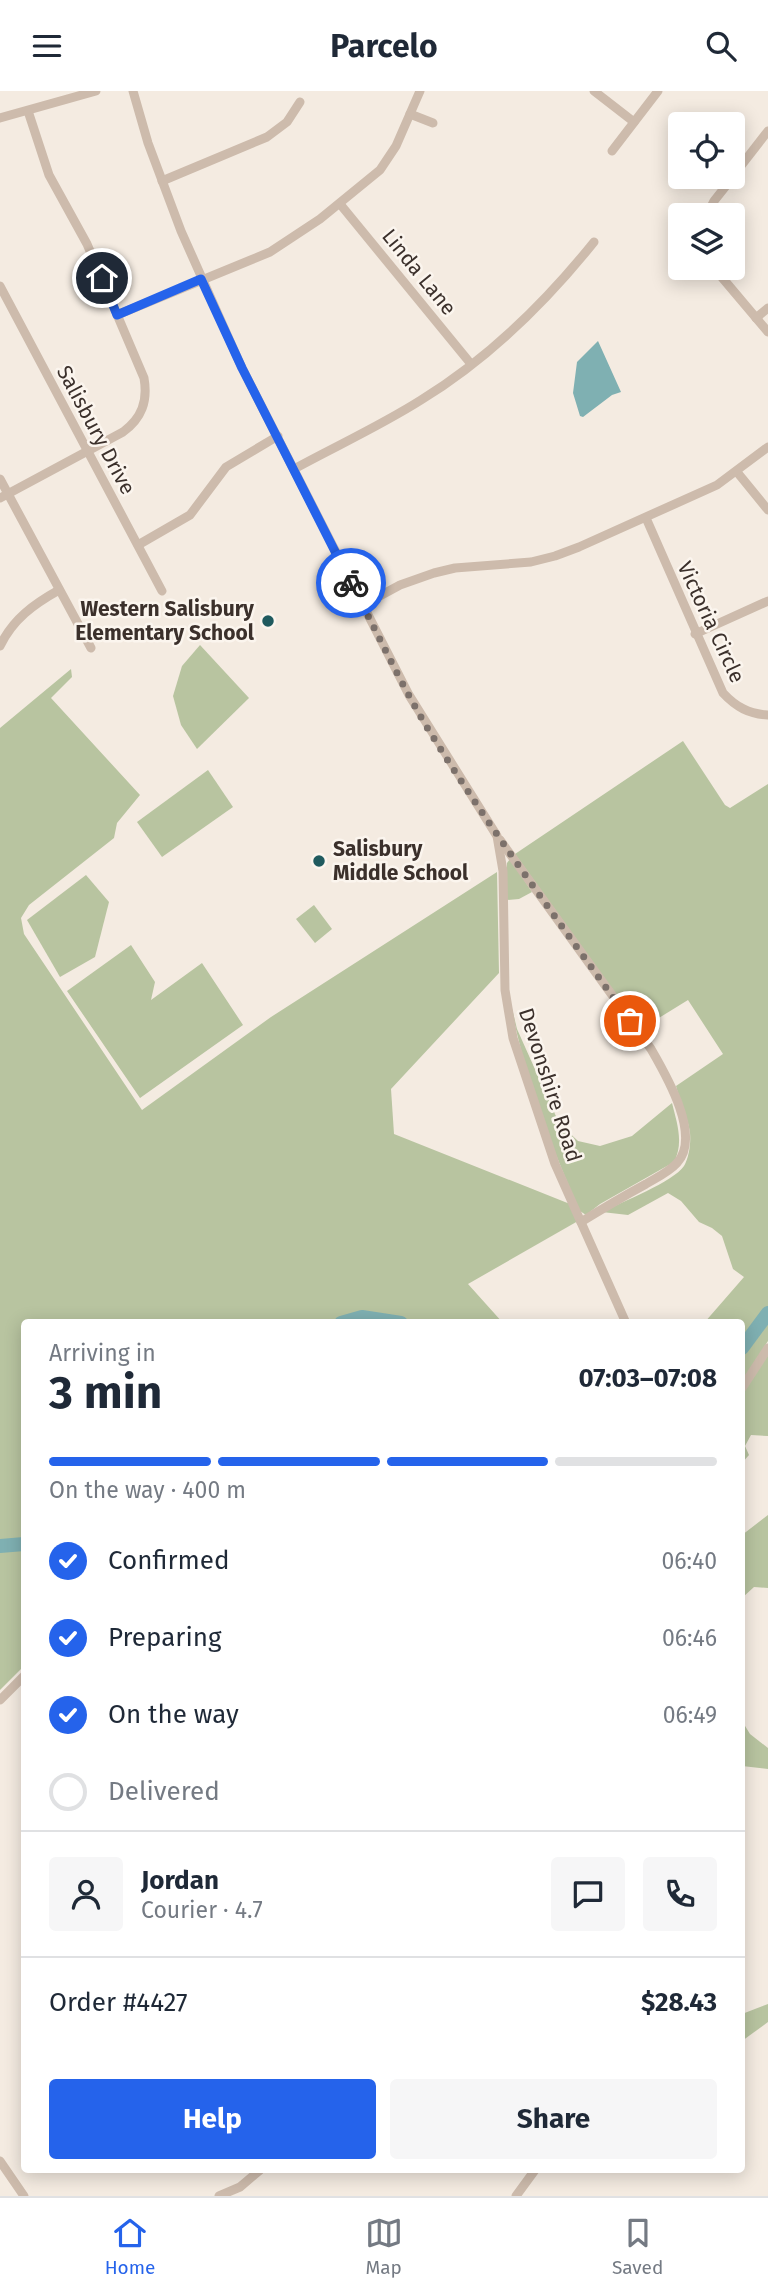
<!DOCTYPE html>
<html lang="en">
<head>
<meta charset="utf-8">
<style>
	:root { --surface:#fff; --page:#f6f6f7; --text:#1f2937; --muted:#747a83; --line:#e0e1e3; --accent:#2563eb }
	body { margin:0; font-family:"Fira Sans",sans-serif; background:var(--page); color:var(--text); height:100vh; display:flex; flex-direction:column; font-size:26px; white-space:nowrap }
	* { box-sizing:border-box; margin:0 }
	p { font-size:23px; color:var(--muted) }
	.icon { flex:none; width:38px; height:38px; fill:none; stroke:currentColor; stroke-width:2; stroke-linecap:round; stroke-linejoin:round }
	.map { position:relative; flex:1; overflow:hidden }
	.panel { position:absolute; left:21px; top:1228px; width:724px; height:854px; display:flex; flex-direction:column; background:var(--surface); border-radius:7px; box-shadow:0 4px 18px #0003 }
	.panel>* { flex:none }
	.buttons { position:absolute; left:668px; top:21px; display:grid; gap:14px }
	.buttons a { display:grid; place-items:center; width:77px; height:77px; border-radius:7px; background:var(--surface); box-shadow:0 4px 18px #0003; font-size:35px }
	.pin { position:absolute; display:grid; place-items:center; width:60px; height:60px; color:#fff; margin:-30px; border:4px solid #fff; border-radius:50%; box-shadow:0 2px 7px #0007 }
	.courier { position:absolute; display:grid; place-items:center; width:70px; height:70px; margin:-35px; border:5px solid #2563eb; border-radius:50%; background:#fff; color:#222; box-shadow:0 2px 9px #0007 }
	.headline em { font-style:normal; font-weight:700 }
	.headline div { display:flex; flex-direction:column-reverse }
	.headline { display:flex; align-items:center; justify-content:space-between; height:119px; padding:0 28px }
	h1 { font-size:46px; font-weight:700; line-height:52px }
	.bar { display:grid; grid-template-columns:repeat(4,1fr); gap:10px 7px; align-content:center; height:84px; padding:0 28px }
	.bar i { height:9px; border-radius:5px; background:var(--line) }
	.bar .selected { background:var(--accent) }
	.bar p { grid-column:span 4 }
	.line { display:flex; align-items:center; gap:18px; padding:0 28px; border-top:2px solid var(--line) }
	.line div { flex:1 }
	.round { display:grid; place-items:center; flex:none; width:74px; height:74px; border-radius:7px; background:var(--page) }
	ol { padding:0 28px; list-style:none }
	li { display:flex; align-items:center; gap:21px; height:77px }
	li p { margin-inline-start:auto }
	li .icon { padding:7px; border-radius:50%; background:var(--accent); color:#fff; stroke-width:4 }
	li:last-child { color:var(--muted) }
	li i { width:38px; height:38px; border:4px solid var(--line); border-radius:50% }
	.cta { display:flex; gap:14px; margin-top:auto; padding:14px 28px }
	.cta a { flex:1; height:80px; border-radius:7px; background:var(--accent); color:#fff; font-size:28px; font-weight:700; line-height:80px; text-align:center }
	.cta a+a { background:var(--page); color:var(--text) }
	header { display:flex; justify-content:space-between; align-items:center; height:91px; padding:0 28px; background:var(--surface); font-size:32px; font-weight:700 }
	.menu { display:flex; justify-content:space-around; align-items:center; height:98px; border-top:2px solid var(--line); background:var(--surface); font-size:19px; color:var(--muted) }
	.menu a { display:grid; justify-items:center; gap:4px }
	.menu .selected { color:var(--accent) }
	.map>svg:first-child { display:block }
	.green { fill:#b8c4a0 }
	.water { fill:#7fb0b2 }
	.lines { fill:none; stroke-linecap:round; stroke-linejoin:round }
	.river { stroke:#7fb0b2; stroke-width:14 }
	.minor { stroke:#cdbbac; stroke-width:9 }
	.done { stroke:#7c716b; stroke-width:7; stroke-dasharray:0 12.6 }
	.route { stroke:#2563eb; stroke-width:9 }
	.poi-dot { fill:#1f5a5e; stroke:#fbf5ee; stroke-width:2.5 }
	.labels { text-anchor:middle; dominant-baseline:central; stroke-width:5; stroke-linejoin:round; paint-order:stroke }
	.street-label { font-size:21px; fill:#3b302b; stroke:#fbf5ee }
	.poi-label { font-size:21px; font-weight:bold; fill:#3b302b; stroke:#fbf5ee; text-anchor:end }
</style>
</head>
<body>
<header><svg class="icon" aria-label="menu" viewBox="0 0 24 24"><path d="M4 6h16M4 12h16M4 18h16"/></svg>Parcelo<svg class="icon" aria-label="search" viewBox="0 0 24 24"><circle cx="10" cy="10" r="6"/><path d="M15 15l6 6"/></svg></header>
<div class="map">
<svg width="768" height="2105" viewBox="0 0 768 2105">
	<rect width="100%" height="100%" fill="#f4ebe1"/>
	<g class="green">
		<polygon points="200,554 249,607 197,658 181,634 173,605 182,575"/>
		<polygon points="71,578 72,586 51,607 140,704 117,732 114,747 29,814 21,827 24,843 142,1019 271,926 497,781 499,882 391,998 394,1043 570,1113 578,1130 468,1193 503,1232 24,1232 24,1575 0,1599 0,637"/>
		<path d="M683 650 725 714 730 717 768 693V1250L742 1290V1232H704L744 1186 733 1178 722 1145 712 1137 699 1131 681 1110 668 1102 628 1124 602 1121C622 1111 673 1091 684 1075 689 1067 691 1052 690 1042 688 1026 680 1011 676 995L723 963 688 909 641 938 515 763Z"/>
		<polygon points="208,679 233,716 162,766 137,731"/>
		<polygon points="510,768 532,801 519,808 507,809 507,772"/>
		<polygon points="86,784 109,811 95,866 60,886 27,829"/>
		<polygon points="314,814 332,838 315,852 296,828"/>
		<polygon points="131,854 155,891 151,909 202,872 243,934 140,1007 67,900"/>
		<path d="M510 909 517 938 559 1032 578 1050 600 1055 632 1045 672 1012C677 1032 684 1052 674 1071L600 1113 586 1124 580 1120C551 1056 522 978 510 909Z"/>
		<polygon points="768,1264 768,1345 751,1344 745,1355 749,1364 742,1372 742,1303"/>
		<polygon points="768,1424 768,1497 754,1496 742,1507 742,1444"/>
		<polygon points="742,1630 750,1643 768,1657 768,1678 742,1675"/>
		<polygon points="768,1913 768,1931 742,1950 742,1923"/>
	</g>
	<polygon class="water" points="598,250 621,301 612,304 583,326 580,325 573,302 577,271"/>
	<g class="lines">
		<g class="river">
			<polyline points="341,1232 362,1226 401,1232"/>
			<polyline points="742,1257 768,1222"/>
			<polyline points="0,1455 24,1453"/>
		</g>
		<g class="minor">
			<polyline points="133,0 148,52 181,140 242,277 409,604 497,745 503,780 505,899 513,947 555,1073 626,1232"/>
			<polyline points="594,0 634,31"/>
			<polyline points="410,23 433,32"/>
			<polyline points="0,27 96,0"/>
			<polyline points="612,60 658,0"/>
			<polyline points="733,85 768,40"/>
			<polyline points="162,90 267,46 287,31 300,11"/>
			<polyline points="340,113 471,273"/>
			<polyline points="707,124 714,110 733,86"/>
			<polyline points="714,177 768,241"/>
			<polyline points="0,195 162,500"/>
			<polyline points="117,224 270,161 320,128 380,79 396,55 420,0"/>
			<polyline points="756,227 768,217"/>
			<path d="M294 378C336 355 380 335 421 309 488 268 545 212 594 151"/>
			<polyline points="737,381 768,419"/>
			<polyline points="0,388 91,557"/>
			<path d="M0 407 123 341C142 327 148 310 144 287L87 153 49 84 28 20"/>
			<path d="M646 427 723 602C736 616 749 623 768 624"/>
			<polyline points="138,454 190,424 226,376 278,345"/>
			<polyline points="363,514 400,494 434,482 455,477 531,471 555,465 579,456 717,394 768,356"/>
			<polyline points="695,543 768,510"/>
			<path d="M0 555C13 528 34 513 59 499"/>
			<path d="M500 749 651 958C666 984 702 1045 677 1072 669 1081 656 1087 646 1093 624 1105 602 1118 581 1131"/>
			<polyline points="742,1297 768,1257"/>
			<polyline points="0,1609 24,1585"/>
			<polyline points="0,2070 24,2105"/>
			<polyline points="219,2105 240,2096 260,2079"/>
			<polyline points="516,2105 535,2079"/>
		</g>
	</g>
	<g class="lines">
		<path class="done" d="M351 492C376 539 398 587 425 633 488 736 560 832 630 930"/>
		<polyline class="route" points="102,187 117,224 201,188 242,277 351,492"/>
	</g>
	<g class="poi-dot">
		<circle cx="268" cy="530" r="7"/>
		<circle cx="319" cy="770" r="7"/>
	</g>
	<g class="labels">
		<g class="street-label">
			<text transform="translate(419 181) rotate(51)">Linda Lane</text>
			<text transform="translate(96 339) rotate(62)">Salisbury Drive</text>
			<text transform="translate(711 531) rotate(65)">Victoria Circle</text>
			<text transform="translate(550 994) rotate(72)">Devonshire Road</text>
		</g>
		<g class="poi-label">
			<text x="254" y="518">Western Salisbury<tspan x="254" dy="24">Elementary School</tspan></text>
			<text x="333" y="758" text-anchor="start">Salisbury<tspan x="333" dy="24">Middle School</tspan></text>
		</g>
	</g>
</svg>
<div class="buttons">
<a><svg class="icon" aria-label="locate" viewBox="0 0 24 24"><circle cx="12" cy="12" r="6"/><path d="M12 2v4M12 18v4M2 12h4M18 12h4"/></svg></a>
<a><svg class="icon" aria-label="layers" viewBox="0 0 24 24"><path d="M12 4l9 5-9 5-9-5zM3 14l9 5 9-5"/></svg></a>
</div>
<div class="pin" style="left:630px;top:930px;background:#ea580c"><svg class="icon" aria-label="bag" viewBox="0 0 24 24"><path d="M5 8h14l-1 12H6zM9 8a3 3 0 0 1 6 0"/></svg></div>
<div class="pin" style="left:102px;top:187px;background:#1f2937"><svg class="icon" aria-label="home" viewBox="0 0 24 24"><path d="M3 11l9-7 9 7M6 9v11h12V9"/></svg></div>
<div class="courier" style="left:351px;top:492px"><svg class="icon" aria-label="bike" viewBox="0 0 24 24"><circle cx="6" cy="16" r="4"/><circle cx="18" cy="16" r="4"/><path d="M6 16l4-8h5l3 8M10 8l3 8H6M13 5h3"/></svg></div>
<section class="panel">
<div class="headline"><div><h1>3 min</h1><p>Arriving in</p></div><em>07:03–07:08</em></div>
<div class="bar"><i class="selected"></i><i class="selected"></i><i class="selected"></i><i></i><p>On the way · 400 m</p></div>
<ol>
<li><svg class="icon" aria-label="check" viewBox="0 0 24 24"><path d="M5 12l5 5 9-10"/></svg>Confirmed<p>06:40</p></li>
<li><svg class="icon" aria-label="check" viewBox="0 0 24 24"><path d="M5 12l5 5 9-10"/></svg>Preparing<p>06:46</p></li>
<li><svg class="icon" aria-label="check" viewBox="0 0 24 24"><path d="M5 12l5 5 9-10"/></svg>On the way<p>06:49</p></li>
<li><i></i>Delivered</li>
</ol>
<div class="line" style="height:126px"><a class="round"><svg class="icon" aria-label="person" viewBox="0 0 24 24"><circle cx="12" cy="8" r="4"/><path d="M4 21q1-7 8-7t8 7"/></svg></a><div><b>Jordan</b><p>Courier · 4.7</p></div><a class="round"><svg class="icon" aria-label="chat" viewBox="0 0 24 24"><path d="M4 5h16v11H9l-5 4z"/></svg></a><a class="round"><svg class="icon" aria-label="phone" viewBox="0 0 24 24"><path d="M5 4h4l2 5-3 2q2 4 5 5l2-3 5 2v4C11 20 4 13 5 4z"/></svg></a></div>
<div class="line" style="height:91px"><div>Order #4427</div><b>$28.43</b></div>
<div class="cta"><a>Help</a><a>Share</a></div>
</section>
</div>
<nav class="menu">
<a class="selected"><svg class="icon" aria-label="home" viewBox="0 0 24 24"><path d="M3 11l9-7 9 7M6 9v11h12V9"/></svg>Home</a>
<a><svg class="icon" aria-label="map" viewBox="0 0 24 24"><path d="M3 6l6-2 6 2 6-2v14l-6 2-6-2-6 2zM9 4v14M15 6v14"/></svg>Map</a>
<a><svg class="icon" aria-label="saved" viewBox="0 0 24 24"><path d="M7 4h10v16l-5-4-5 4z"/></svg>Saved</a>
</nav>
</body>
</html>
